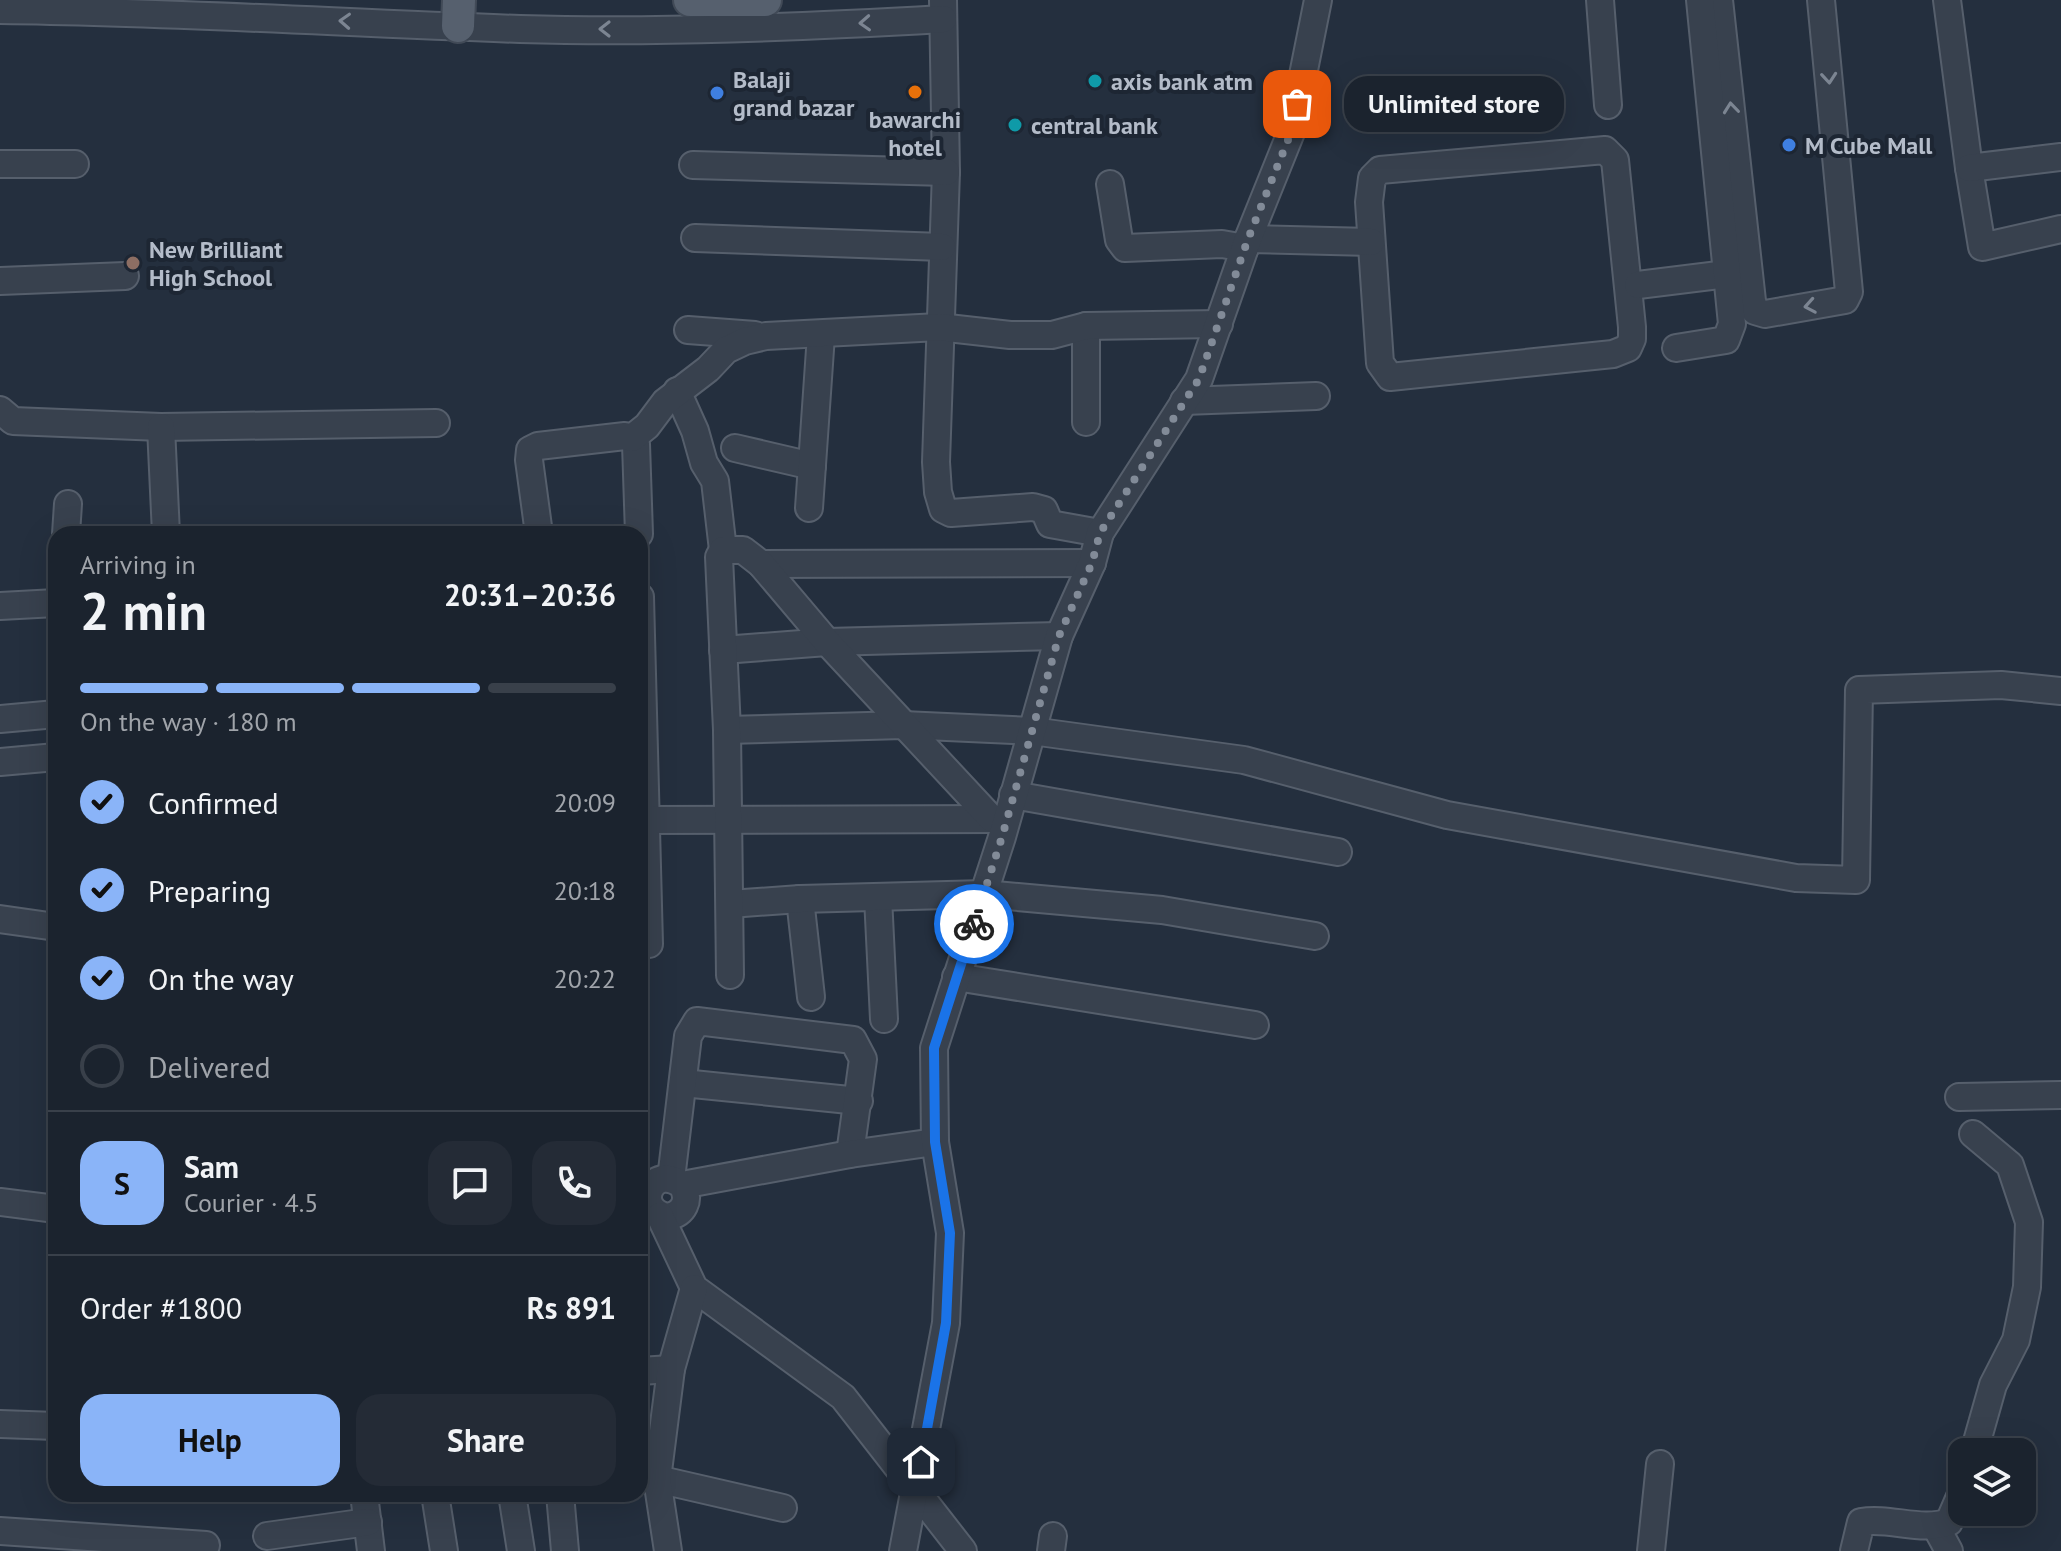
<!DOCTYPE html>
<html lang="en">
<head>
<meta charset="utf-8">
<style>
	:root { --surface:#1b232e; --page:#242b36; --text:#f1f3f6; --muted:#a0a4aa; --line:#39404a; --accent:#8ab4f8 }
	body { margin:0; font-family:"PT Sans",sans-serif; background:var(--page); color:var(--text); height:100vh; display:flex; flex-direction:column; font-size:30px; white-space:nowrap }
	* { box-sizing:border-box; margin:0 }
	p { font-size:26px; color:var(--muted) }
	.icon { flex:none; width:44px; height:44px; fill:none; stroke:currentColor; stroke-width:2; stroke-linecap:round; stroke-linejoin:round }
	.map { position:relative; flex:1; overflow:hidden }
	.sheet { position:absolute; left:48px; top:526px; width:600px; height:976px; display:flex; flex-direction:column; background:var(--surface); border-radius:24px; box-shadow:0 8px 32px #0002,0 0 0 2px var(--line) }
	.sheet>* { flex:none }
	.fabs { position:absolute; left:1948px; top:1438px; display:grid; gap:16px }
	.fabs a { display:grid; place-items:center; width:88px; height:88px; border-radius:16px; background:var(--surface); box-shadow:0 8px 32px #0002,0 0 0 2px var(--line); font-size:40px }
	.pin { position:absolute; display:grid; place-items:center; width:68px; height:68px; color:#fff; margin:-34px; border-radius:16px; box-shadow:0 4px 12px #0006 }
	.courier { position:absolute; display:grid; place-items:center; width:80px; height:80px; margin:-40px; border:6px solid #1a73e8; border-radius:50%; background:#fff; color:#222; box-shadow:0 2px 10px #0007 }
	.bubble { position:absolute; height:56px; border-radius:24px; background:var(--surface); box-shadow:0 8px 32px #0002,0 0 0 2px var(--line); font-size:26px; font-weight:600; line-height:56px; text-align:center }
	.headline em { font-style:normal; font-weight:600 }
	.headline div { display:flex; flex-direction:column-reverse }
	.headline { display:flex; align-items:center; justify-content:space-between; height:136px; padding:0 32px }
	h1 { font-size:52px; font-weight:600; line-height:60px }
	.bar { display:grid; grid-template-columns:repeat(4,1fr); gap:12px 8px; align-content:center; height:96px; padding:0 32px }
	.bar i { height:10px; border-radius:6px; background:var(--line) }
	.bar .selected { background:var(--accent) }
	.bar p { grid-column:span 4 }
	.line { display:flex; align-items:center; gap:20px; padding:0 32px; border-top:2px solid var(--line) }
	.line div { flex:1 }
	.round { display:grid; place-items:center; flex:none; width:84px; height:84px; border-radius:24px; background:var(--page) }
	ol { padding:0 32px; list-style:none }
	li { display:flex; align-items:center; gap:24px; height:88px }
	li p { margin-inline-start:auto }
	li .icon { padding:8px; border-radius:50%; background:var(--accent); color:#111; stroke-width:4 }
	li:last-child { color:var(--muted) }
	li i { width:44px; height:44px; border:4px solid var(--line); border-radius:50% }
	.action { display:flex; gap:16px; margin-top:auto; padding:16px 32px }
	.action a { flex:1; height:92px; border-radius:24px; background:var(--accent); color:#111; font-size:32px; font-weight:600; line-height:92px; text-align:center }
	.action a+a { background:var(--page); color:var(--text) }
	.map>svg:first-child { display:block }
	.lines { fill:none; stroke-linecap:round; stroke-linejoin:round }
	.minor-casing { stroke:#565f6c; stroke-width:30 }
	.major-casing { stroke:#414a57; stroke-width:36 }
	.minor { stroke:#38414e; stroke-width:26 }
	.major { stroke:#56606e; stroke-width:32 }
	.oneway { stroke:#7c8592 }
	.done { stroke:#828b98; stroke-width:8; stroke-dasharray:0 14.4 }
	.route { stroke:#1a73e8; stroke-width:10 }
	.culture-dot { fill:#0f9aa8; stroke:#1d2633; stroke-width:3 }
	.food-dot { fill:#e8710a; stroke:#1d2633; stroke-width:3 }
	.shop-dot { fill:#3f7fe0; stroke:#1d2633; stroke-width:3 }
	.education-dot { fill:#8d6e63; stroke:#1d2633; stroke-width:3 }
	.labels { text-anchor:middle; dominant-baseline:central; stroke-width:8; stroke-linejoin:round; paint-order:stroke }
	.poi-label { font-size:24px; font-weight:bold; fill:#b4bcc9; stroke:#1d2633; text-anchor:start }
</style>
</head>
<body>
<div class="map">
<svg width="2061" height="1551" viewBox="0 0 2061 1551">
	<rect width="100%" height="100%" fill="#242f3e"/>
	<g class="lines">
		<defs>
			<g id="minor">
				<polyline points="943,0 946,172 936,462 938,492 943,509 951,513 1033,507 1044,510 1050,524 1100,533"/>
				<polyline points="1600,0 1608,105"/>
				<polyline points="1719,0 1752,301 1755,311 1765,314 1845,300 1849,292 1821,0"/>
				<polyline points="1947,0 1969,168 1982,247 2061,229"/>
				<path d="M0 10C174 12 346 23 520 29 661 33 802 27 943 19"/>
				<polygon points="1605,150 1615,160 1632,327 1632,339 1628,348 1613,354 1390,377 1380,363 1369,202 1372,178 1380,170"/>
				<polyline points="0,164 75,164"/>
				<polyline points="693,165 946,172"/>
				<polyline points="1969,168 2061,157"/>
				<polyline points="1110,184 1119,240 1125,248 1222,244 1245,248"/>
				<polyline points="695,238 942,247"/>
				<polyline points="1248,239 1371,242"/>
				<polyline points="0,281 125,276"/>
				<polyline points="1638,285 1727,274"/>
				<polyline points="688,330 755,335"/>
				<polyline points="1676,348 1726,340 1732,324 1700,0"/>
				<polyline points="677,391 695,431 704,463 715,481 723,550"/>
				<polyline points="1184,401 1316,396"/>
				<polyline points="0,410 13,421 161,427 436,423"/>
				<polyline points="1086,422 1086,326"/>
				<polyline points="161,427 166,534"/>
				<polyline points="632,438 636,444 639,534"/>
				<polyline points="735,448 812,466"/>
				<polyline points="809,508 821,335"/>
				<polyline points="66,534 68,504"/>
				<polyline points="539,534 529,460 530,450 538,446 625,436 632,438 647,426 665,402 708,369 726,350 745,341 766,336 939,327 1010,335 1052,335 1086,326 1219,324"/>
				<polyline points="761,564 1092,563"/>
				<polyline points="640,597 649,944"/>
				<polyline points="0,606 56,603"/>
				<polyline points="723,650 827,642 1059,636"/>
				<polyline points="0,719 56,714"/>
				<polyline points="727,730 903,725 1032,731 1244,760 1447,815 1796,878 1856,880 1859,690 2001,685 2061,691"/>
				<polyline points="0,762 56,757"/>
				<polyline points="1013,795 1338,852"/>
				<polyline points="640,820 1000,819"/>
				<polyline points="878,897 884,1019"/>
				<polyline points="800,899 811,997"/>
				<polyline points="730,904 800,899 984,894 1162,910 1315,936"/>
				<polyline points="0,919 56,927"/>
				<polyline points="730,975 727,730 719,557 723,550 743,550 761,564 827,642 991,818"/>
				<polyline points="956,977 1255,1025"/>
				<polyline points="683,1083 859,1101"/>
				<polyline points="1959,1097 2061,1095"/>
				<polyline points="1973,1134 2010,1165 2029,1222 2027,1287 2016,1340 1993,1385 1974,1452"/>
				<polyline points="671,1179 688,1036 697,1021 853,1040 863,1059 850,1154"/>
				<path d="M682 1185C691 1200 684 1214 667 1217 631 1209 652 1162 682 1185L850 1154 935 1142"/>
				<polyline points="0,1202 56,1209"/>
				<polyline points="660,1216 694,1288 843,1397 963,1551"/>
				<polyline points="640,1371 671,1369"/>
				<polyline points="0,1424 56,1426"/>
				<polyline points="657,1479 783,1508"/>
				<polyline points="364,1494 371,1551"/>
				<polyline points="435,1494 444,1551"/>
				<polyline points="512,1494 521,1551"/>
				<polyline points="560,1494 565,1551"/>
				<polyline points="1936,1527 1949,1551"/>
				<polyline points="0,1531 206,1545"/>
				<polyline points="267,1536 368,1522"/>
				<polyline points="668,1551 657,1479 671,1369 694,1288"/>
				<polyline points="903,1551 946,1323 950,1233 935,1142 934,1048 1002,837 1059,636 1092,563 1100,533 1199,379 1248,239 1292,130 1318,0"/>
				<polyline points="1051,1551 1053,1536"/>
				<polyline points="1651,1551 1660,1464"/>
				<path d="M1854 1551 1861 1522C1890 1517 1922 1532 1949 1522L1962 1492"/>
			</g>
			<g id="major">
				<polyline points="690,0 765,0"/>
				<polyline points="458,26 459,0"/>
			</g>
		</defs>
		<use href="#minor" class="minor-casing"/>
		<use href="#major" class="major-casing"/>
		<use href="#minor" class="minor"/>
		<use href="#major" class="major"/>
	</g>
	<defs><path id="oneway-chevron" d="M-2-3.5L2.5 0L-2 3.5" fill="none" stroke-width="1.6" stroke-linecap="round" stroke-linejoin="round" transform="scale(2)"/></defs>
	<g class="oneway">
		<use href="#oneway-chevron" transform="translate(345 21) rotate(-177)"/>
		<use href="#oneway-chevron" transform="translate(865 23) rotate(177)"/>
		<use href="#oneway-chevron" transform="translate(605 29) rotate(-180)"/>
		<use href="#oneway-chevron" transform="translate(1829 78) rotate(85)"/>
		<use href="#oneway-chevron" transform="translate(1731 108) rotate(-96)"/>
		<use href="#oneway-chevron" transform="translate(1810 306) rotate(170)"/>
	</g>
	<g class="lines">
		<polyline class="done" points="974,924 1002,837 1059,636 1092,563 1100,533 1199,379 1248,239 1292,130 1297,104"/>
		<polyline class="route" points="921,1462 946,1323 950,1233 935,1142 934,1048 974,924"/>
	</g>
	<g class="culture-dot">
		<circle cx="1095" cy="81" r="8"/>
		<circle cx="1015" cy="125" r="8"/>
	</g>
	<circle class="food-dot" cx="915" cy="92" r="8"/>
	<g class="shop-dot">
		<circle cx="717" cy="93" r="8"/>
		<circle cx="1789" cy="145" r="8"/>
	</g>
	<circle class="education-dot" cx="133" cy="263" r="8"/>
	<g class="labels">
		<g class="poi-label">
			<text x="733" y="79">Balaji<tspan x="733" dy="28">grand bazar</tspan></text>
			<text x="1111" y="81">axis bank atm</text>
			<text x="915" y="119" text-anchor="middle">bawarchi<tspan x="915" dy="28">hotel</tspan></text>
			<text x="1031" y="125">central bank</text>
			<text x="1805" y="145">M Cube Mall</text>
			<text x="149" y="249">New Brilliant<tspan x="149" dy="28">High School</tspan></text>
		</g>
	</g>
</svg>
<div class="fabs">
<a><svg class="icon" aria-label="layers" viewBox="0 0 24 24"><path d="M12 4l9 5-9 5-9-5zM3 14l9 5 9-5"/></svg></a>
</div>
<div class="pin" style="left:1297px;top:104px;background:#ea580c"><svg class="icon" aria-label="bag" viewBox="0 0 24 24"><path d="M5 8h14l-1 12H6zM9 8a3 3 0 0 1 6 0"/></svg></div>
<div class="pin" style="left:921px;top:1462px;background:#1f2937"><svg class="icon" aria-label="home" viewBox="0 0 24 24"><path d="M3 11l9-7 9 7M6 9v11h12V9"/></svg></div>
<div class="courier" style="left:974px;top:924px"><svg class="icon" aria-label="bike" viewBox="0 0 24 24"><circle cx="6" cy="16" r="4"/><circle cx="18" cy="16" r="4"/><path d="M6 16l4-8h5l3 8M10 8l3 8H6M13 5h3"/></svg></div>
<div class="bubble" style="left:1344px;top:76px;width:220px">Unlimited store</div>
<section class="sheet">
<div class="headline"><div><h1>2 min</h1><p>Arriving in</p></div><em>20:31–20:36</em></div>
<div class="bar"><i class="selected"></i><i class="selected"></i><i class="selected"></i><i></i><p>On the way · 180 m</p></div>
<ol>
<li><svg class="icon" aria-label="check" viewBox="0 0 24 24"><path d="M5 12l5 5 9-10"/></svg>Confirmed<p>20:09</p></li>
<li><svg class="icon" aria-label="check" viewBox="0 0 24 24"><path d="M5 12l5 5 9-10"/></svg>Preparing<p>20:18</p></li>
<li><svg class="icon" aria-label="check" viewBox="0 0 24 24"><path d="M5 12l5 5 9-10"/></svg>On the way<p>20:22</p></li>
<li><i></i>Delivered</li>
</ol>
<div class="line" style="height:144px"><b class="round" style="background:var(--accent);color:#111">S</b><div><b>Sam</b><p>Courier · 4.5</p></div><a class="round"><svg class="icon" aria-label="chat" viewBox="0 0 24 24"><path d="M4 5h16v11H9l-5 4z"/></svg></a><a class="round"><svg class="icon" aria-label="phone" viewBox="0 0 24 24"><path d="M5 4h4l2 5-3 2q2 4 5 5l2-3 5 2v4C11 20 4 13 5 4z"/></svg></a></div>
<div class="line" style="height:104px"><div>Order #1800</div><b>Rs 891</b></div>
<div class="action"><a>Help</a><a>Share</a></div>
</section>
</div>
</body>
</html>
